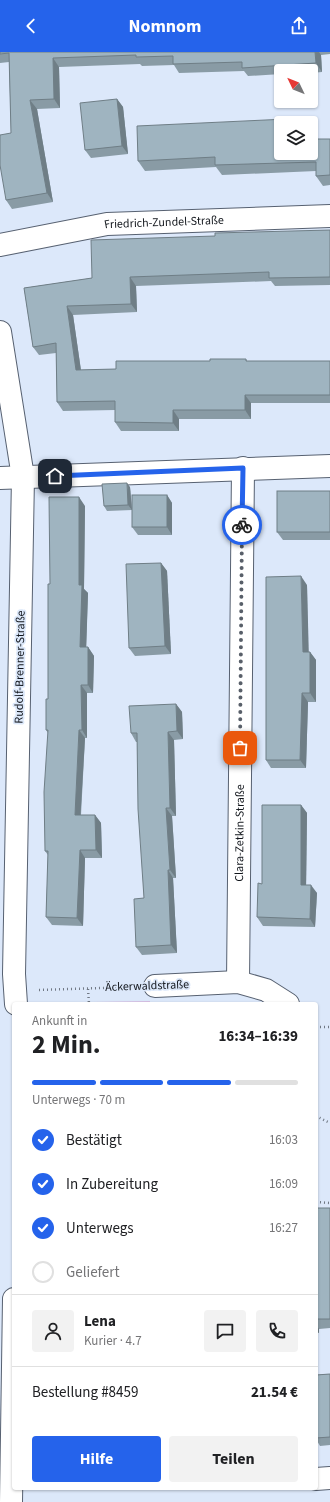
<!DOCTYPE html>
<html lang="de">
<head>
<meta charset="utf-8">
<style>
	:root { --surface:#fff; --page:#f2f2f2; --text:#202124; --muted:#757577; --line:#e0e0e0; --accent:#2563eb }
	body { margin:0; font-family:"Source Sans 3",sans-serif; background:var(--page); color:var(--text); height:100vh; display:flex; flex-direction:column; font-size:15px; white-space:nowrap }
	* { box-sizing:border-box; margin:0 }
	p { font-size:13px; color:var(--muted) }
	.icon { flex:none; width:22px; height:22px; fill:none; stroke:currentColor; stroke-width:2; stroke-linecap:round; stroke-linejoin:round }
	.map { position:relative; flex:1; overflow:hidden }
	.panel { position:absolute; left:12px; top:950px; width:306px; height:488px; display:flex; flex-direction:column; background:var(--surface); border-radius:4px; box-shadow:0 1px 3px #0004 }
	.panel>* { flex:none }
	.needle { width:26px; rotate:313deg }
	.buttons { position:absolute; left:274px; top:12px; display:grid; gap:8px }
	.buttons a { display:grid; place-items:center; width:44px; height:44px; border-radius:4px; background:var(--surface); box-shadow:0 1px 3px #0004; font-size:20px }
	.pin { position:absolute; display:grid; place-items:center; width:34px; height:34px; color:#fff; margin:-17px; border-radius:8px; box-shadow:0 2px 6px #0006 }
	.courier { position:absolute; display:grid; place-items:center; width:40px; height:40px; margin:-20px; border:3px solid #2563eb; border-radius:50%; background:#fff; color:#222; box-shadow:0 1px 5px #0007 }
	.summary em { font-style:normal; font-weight:700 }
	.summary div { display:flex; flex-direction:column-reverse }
	.summary { display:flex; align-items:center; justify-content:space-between; height:68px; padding:0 20px }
	h1 { font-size:26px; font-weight:700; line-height:30px }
	.bar { display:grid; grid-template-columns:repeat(4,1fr); gap:6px 4px; align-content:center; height:48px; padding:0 20px }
	.bar i { height:5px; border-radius:3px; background:var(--line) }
	.bar .current { background:var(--accent) }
	.bar p { grid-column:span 4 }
	.line { display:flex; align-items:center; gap:10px; padding:0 20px; border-top:1px solid var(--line) }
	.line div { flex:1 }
	.round { display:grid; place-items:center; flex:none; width:42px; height:42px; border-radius:4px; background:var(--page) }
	ol { padding:0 20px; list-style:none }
	li { display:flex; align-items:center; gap:12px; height:44px }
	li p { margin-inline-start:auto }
	li .icon { padding:4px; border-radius:50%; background:var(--accent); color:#fff; stroke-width:4 }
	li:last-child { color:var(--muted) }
	li i { width:22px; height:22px; border:2px solid var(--line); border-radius:50% }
	.button { display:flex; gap:8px; margin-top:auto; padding:8px 20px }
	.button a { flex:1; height:46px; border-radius:4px; background:var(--accent); color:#fff; font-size:16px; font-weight:700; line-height:46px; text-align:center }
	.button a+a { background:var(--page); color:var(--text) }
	header { display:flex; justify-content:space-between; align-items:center; height:52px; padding:0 20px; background:var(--accent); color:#fff; font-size:18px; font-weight:700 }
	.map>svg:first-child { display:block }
	.green { fill:#dac0e7 }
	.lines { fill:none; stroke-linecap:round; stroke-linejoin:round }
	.street-casing { stroke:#576171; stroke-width:24 }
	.path { stroke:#707884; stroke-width:2.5; stroke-dasharray:1 3; stroke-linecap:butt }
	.street { stroke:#fff; stroke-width:22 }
	.wall { fill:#899ba5 }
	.shaded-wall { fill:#6f7e86 }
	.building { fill:#9fb4c0; stroke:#6f7e86 }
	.done { stroke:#585f69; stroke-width:4; stroke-dasharray:0 7.2 }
	.route { stroke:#2563eb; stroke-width:5 }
	.labels { text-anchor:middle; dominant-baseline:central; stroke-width:3.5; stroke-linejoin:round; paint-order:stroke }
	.street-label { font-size:12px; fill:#11151b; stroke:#dce8fa }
</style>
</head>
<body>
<header><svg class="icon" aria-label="back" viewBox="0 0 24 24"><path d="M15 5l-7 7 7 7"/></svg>Nomnom<svg class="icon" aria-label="share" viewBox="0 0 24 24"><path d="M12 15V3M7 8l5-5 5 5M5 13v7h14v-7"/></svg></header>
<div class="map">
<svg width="330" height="1450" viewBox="0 0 330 1450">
	<rect width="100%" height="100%" fill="#dce8fa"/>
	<polygon class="green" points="150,949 150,952 36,952 36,951"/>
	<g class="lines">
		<defs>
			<g id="street">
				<path id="s1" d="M0 193 107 172 330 164"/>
				<polyline points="0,280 23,425 14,922 16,952"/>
				<polyline points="0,426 330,414"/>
				<path id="s2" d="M238 930 243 416"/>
				<polyline points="155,934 238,930 266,938 288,952"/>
				<polyline points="316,1427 330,1426"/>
				<polyline points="11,1450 14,1247"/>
			</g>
		</defs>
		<use href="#street" class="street-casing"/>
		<g class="path">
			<polyline points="88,937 89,952"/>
			<polyline points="39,938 132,935"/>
			<polyline points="316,975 330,975"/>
			<polyline points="316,1064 330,1071"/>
			<polyline points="316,1150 330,1151"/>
		</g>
		<use href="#street" class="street"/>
	</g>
	<g class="wall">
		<polygon points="0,0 330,0 330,2 321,3 322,20 311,21 311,19 281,19 281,22 248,24 244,19 179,21 174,13 142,14 140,12 59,15 60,56 37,57 53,150 12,157 6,148 11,81 9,10 0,11"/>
		<polygon points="117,47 123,55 128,102 91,106 85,98"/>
		<polygon points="287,67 290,71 281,71 281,101 330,87 330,133 323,134 316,124 316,119 222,123 216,115 145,119 138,109"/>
		<polygon points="330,178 330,233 275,234 271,229 136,234 137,260 73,263 81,318 116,317 246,307 247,309 330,309 330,351 251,351 251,367 179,367 179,379 121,379 115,370 115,358 63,359 57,350 56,301 39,303 33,295 24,236 92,226 215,184"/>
		<polygon points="130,435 132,458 107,459 104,454"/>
		<polygon points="330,439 330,488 283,488 277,480"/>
		<polygon points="167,443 172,451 172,483 138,483 132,475"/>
		<polygon points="85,454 84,537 88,541 86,595 88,595 94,604 93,641 87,641 87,686 85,686 81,763 95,763 101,771 102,806 85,806 83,874 52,873 46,865 48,803 45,799 48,681 46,678 48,647"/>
		<polygon points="161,511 167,519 171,602 135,604 129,596"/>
		<polygon points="307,533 308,600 310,600 316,608 316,650 308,650 306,716 271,716 266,708"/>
		<polygon points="176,652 182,660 183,687 174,688 176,764 172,764 176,826 173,826 177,901 142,903 136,895 144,846 137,690 136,690 131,681"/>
		<polygon points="301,753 307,761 306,833 317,841 315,875 263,874 257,865 262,832"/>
		<polygon points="316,1156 330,1156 330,1276 319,1277 319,1281 316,1281"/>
		<polygon points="330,1322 330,1393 320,1394 316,1387 316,1323"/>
	</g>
	<g class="shaded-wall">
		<polygon points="315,0 319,0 321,3 322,20 316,11"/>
		<polygon points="53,6 59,15 60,56 54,47"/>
		<polygon points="117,47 123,55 128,102 122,94"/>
		<polygon points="30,48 37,57 53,150 47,141"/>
		<polygon points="130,225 136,234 137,260 131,252"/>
		<polygon points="67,254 73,263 82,326 76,318"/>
		<polygon points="245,343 251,351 251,367 245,358"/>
		<polygon points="173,358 179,367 179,379 173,371"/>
		<polygon points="127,431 130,435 132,458 128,453"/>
		<polygon points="167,443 172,451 172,483 167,475"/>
		<polygon points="79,445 85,454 84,537 88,541 86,603 80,595 79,533"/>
		<polygon points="161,511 167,519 171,602 165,594"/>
		<polygon points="301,524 307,533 309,608 303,600"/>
		<polygon points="88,595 94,604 93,641 88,633"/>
		<polygon points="310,600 316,608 316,650 310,641"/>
		<polygon points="81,633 87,641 87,686 82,678"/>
		<polygon points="302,641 308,650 306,716 300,708"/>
		<polygon points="176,652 182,660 183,687 177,679"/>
		<polygon points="79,678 85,686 80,771 75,763"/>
		<polygon points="168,680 174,688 176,764 170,756"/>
		<polygon points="301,753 307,761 306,841 301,833"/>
		<polygon points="166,756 172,764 176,826 170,818"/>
		<polygon points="95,763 101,771 102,806 96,798"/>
		<polygon points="80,798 85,806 83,874 77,866"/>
		<polygon points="168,818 173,826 177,901 171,893"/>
		<polygon points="311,833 317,841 315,875 310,867"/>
		<polygon points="316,1273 319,1277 319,1281 316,1277"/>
	</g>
	<g class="building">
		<polygon points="0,0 315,0 316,11 242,16 242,10 173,12 173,4 136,5 136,3 53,6 54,47 30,48 47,141 6,148 0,113 0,83 11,81 9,1 0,2"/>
		<polygon points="117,47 122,94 85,98 80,51"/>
		<polygon points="287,67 287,71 281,71 281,101 311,101 311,87 330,87 330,123 316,124 316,110 215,113 215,105 138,109 137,74"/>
		<polygon points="330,178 330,225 269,226 269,220 130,225 131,252 67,254 76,318 116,317 116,309 210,309 210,307 246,307 246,309 330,309 330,343 245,343 245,358 173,358 173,371 115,370 115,349 57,350 56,291 33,295 24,236 92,226 91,188 215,184 215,181"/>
		<polygon points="127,431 128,453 104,454 102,432"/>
		<rect x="277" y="439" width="53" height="41"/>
		<rect x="132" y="443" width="35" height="32"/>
		<polygon points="49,445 79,445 79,533 82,533 80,595 88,595 88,633 81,633 82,678 79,678 75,763 95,763 96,798 80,798 77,866 46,865 48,799 45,799 44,740 48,678 46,678 46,647 48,647 48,532 50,532"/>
		<polygon points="161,511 165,594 129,596 126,512"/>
		<polygon points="301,524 303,600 310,600 310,641 302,641 300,708 266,708 266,525"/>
		<polygon points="176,652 177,679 168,680 170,756 166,756 170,818 168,818 171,893 136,895 134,847 144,846 138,757 137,681 131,681 129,654"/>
		<polygon points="262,753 301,753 301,833 311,833 310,867 257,865 258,831 262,832"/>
		<rect x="316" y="1156" width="14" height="111"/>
		<polygon points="330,1322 330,1385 316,1386 316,1323"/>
	</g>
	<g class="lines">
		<polyline class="done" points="240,696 242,473"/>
		<polyline class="route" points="55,424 243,416 242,473"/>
	</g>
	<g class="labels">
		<g class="street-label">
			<text stroke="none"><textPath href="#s1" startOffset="166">Friedrich-Zundel-Straße</textPath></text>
			<text transform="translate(20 615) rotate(-89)">Rudolf-Brenner-Straße</text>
			<text stroke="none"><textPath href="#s2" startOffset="149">Clara-Zetkin-Straße</textPath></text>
			<text transform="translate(147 934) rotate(-2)">Äckerwaldstraße</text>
		</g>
	</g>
</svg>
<div class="buttons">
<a><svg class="needle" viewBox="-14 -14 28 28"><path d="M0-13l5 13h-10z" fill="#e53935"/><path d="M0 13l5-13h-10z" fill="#757577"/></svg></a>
<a><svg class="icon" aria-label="layers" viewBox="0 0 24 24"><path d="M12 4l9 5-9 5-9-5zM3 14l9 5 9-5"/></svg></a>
</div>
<div class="pin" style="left:240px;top:696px;background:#ea580c"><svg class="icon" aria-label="bag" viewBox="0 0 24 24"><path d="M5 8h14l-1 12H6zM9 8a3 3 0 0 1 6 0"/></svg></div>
<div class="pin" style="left:55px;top:424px;background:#1f2937"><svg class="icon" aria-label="home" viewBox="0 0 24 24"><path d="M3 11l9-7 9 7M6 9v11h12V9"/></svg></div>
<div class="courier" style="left:242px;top:473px"><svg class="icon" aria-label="bike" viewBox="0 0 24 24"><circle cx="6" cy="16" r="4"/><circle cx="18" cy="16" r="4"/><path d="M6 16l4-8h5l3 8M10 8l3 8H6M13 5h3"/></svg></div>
<section class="panel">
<div class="summary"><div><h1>2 Min.</h1><p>Ankunft in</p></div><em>16:34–16:39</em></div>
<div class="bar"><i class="current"></i><i class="current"></i><i class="current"></i><i></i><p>Unterwegs · 70 m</p></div>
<ol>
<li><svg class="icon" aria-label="check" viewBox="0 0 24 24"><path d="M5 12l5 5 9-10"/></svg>Bestätigt<p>16:03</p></li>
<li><svg class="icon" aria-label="check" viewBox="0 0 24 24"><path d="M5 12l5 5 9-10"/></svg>In Zubereitung<p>16:09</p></li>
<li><svg class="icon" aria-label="check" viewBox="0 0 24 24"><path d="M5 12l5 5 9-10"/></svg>Unterwegs<p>16:27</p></li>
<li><i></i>Geliefert</li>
</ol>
<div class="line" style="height:72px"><a class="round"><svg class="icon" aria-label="person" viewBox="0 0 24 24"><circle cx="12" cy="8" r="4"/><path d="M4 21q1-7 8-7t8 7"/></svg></a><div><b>Lena</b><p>Kurier · 4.7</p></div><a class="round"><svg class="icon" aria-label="chat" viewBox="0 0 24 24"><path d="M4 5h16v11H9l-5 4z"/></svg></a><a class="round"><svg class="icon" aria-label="phone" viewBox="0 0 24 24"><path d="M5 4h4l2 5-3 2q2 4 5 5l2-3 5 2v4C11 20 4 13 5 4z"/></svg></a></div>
<div class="line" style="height:52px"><div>Bestellung #8459</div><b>21.54 €</b></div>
<div class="button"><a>Hilfe</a><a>Teilen</a></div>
</section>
</div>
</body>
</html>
